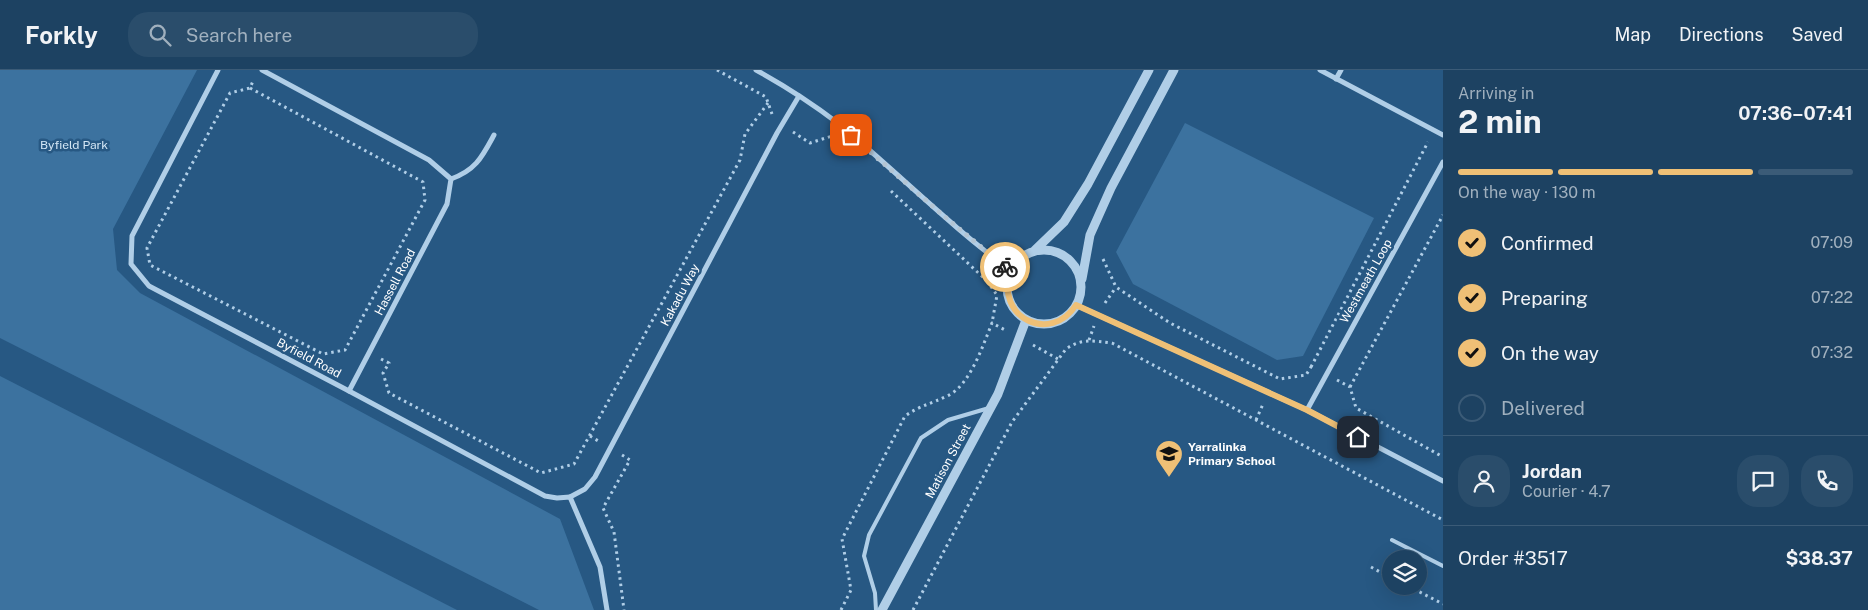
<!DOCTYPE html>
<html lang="en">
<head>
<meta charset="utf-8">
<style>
	:root { --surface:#1d4262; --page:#2a4d6b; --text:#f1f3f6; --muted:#a0b0be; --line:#3b5b77; --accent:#efc076 }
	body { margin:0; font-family:"Public Sans",sans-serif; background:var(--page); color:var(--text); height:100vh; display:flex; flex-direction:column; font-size:19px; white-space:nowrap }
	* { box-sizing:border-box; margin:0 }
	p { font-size:16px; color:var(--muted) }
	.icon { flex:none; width:28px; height:28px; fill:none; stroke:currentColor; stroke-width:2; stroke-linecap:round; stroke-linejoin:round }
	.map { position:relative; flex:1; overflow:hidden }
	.details { display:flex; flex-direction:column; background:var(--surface); width:425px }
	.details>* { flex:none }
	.buttons { position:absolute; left:1382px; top:480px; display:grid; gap:10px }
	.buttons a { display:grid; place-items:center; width:45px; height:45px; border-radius:50%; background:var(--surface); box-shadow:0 5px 20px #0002,0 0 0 1px var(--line); font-size:25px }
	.pin { position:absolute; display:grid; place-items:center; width:42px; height:42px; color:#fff; margin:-21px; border-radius:10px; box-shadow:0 2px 8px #0006 }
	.courier { position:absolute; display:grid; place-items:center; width:50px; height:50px; margin:-25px; border:4px solid #efc076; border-radius:50%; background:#fff; color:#222; box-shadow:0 1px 6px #0007 }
	.head em { font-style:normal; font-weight:700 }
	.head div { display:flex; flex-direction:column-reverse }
	.head { display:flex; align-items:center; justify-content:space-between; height:85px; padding:0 15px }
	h1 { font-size:32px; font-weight:700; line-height:38px }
	.bar { display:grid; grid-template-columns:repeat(4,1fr); gap:8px 5px; align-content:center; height:60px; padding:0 15px }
	.bar i { height:6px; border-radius:4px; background:var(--line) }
	.bar .selected { background:var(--accent) }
	.bar p { grid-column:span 4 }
	.line { display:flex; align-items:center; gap:12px; padding:0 15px; border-top:1px solid var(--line) }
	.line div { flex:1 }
	.round { display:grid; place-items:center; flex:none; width:52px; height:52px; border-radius:20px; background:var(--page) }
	ol { padding:0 15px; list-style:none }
	li { display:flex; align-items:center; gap:15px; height:55px }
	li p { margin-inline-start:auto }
	li .icon { padding:5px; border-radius:50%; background:var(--accent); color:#111; stroke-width:4 }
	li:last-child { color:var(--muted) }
	li i { width:28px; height:28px; border:2px solid var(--line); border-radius:50% }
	header { display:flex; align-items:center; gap:30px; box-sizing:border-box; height:70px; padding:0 25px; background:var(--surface); border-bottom:1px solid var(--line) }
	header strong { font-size:24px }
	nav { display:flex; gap:28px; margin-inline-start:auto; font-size:18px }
	.search { width:350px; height:45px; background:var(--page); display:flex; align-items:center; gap:12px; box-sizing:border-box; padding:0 18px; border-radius:20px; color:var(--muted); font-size:19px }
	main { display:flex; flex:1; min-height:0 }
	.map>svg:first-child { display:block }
	.green { fill:#3c729f }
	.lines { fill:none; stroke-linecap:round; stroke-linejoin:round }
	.path { stroke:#b0cee7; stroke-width:3; stroke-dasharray:2.5 4; stroke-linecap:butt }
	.service { stroke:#b0cee7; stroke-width:4 }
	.minor { stroke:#b0cee7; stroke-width:5 }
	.tertiary { stroke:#b0cee7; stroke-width:9 }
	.done { stroke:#b3c5d4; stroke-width:5; stroke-dasharray:0 9 }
	.route { stroke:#efc076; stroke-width:6 }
	.labels { text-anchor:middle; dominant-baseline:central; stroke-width:5; stroke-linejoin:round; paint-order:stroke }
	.park-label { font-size:12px; fill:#d3e6f5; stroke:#275883 }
	.street-label { font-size:12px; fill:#fff; stroke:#275883 }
	.poi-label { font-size:12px; font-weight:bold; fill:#fff; stroke:#275883; text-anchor:start }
</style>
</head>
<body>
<header>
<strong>Forkly</strong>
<div class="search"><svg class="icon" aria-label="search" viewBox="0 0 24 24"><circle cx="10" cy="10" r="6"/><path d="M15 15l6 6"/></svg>Search here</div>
<nav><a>Map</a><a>Directions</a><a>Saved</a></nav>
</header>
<main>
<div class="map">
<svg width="1443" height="540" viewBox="0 0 1443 540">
	<rect width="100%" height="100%" fill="#275883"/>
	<g class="green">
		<polygon points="0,0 197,0 113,159 117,200 140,223 560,449 594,540 539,540 0,268"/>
		<polygon points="1185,53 1374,148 1303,286 1277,290 1133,214 1116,182"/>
		<polygon points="0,306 457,540 0,540"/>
	</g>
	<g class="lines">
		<g class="path">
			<polyline points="717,0 766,27 772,44"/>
			<polyline points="250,18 423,112 425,130 345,280 323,284 150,195 147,178 230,23 250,18 253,11"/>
			<polyline points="793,62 810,73 832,66"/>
			<polyline points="891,121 987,211 992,202"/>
			<polyline points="1103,189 1116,217 1170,253 1280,309 1306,305 1311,297 1314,298"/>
			<polyline points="987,211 997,225 992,253"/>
			<polyline points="1105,233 1116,217"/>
			<polyline points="1089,270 1094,256"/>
			<polyline points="1033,275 1058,289"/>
			<polyline points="381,289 389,293 383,303 389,323 541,403 574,394 740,90 745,64 768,33"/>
			<polyline points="1311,297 1428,72"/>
			<polyline points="1337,310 1350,317 1356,338 1443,387"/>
			<polyline points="1350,317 1443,145"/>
			<polyline points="1256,350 1263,334"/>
			<polyline points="590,366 600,372"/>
			<polyline points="622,385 630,390 603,438 614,462 624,540"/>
			<polyline points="1371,497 1391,508"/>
			<polyline points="1408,516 1443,534"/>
			<path d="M841 540 851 520 842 469 905 346C921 335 931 334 947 326 970 316 983 275 992 253L1005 260"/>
			<path d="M913 540 1012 352 1066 279C1081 268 1094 271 1112 273L1443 450"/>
		</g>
		<g class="service">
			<polyline points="1392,470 1443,496"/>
			<polyline points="876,540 875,523 864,486 869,465 921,368 948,350 989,338"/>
		</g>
		<g class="minor">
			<polyline points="218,0 132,166 131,194 149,216 349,321 545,426 557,428 570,427 600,497 607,540"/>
			<polyline points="262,0 429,90 451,109 447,134 349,321"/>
			<path d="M756 0C785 16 813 34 839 54 897 102 950 156 1010 200"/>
			<polyline points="1320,0 1443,65"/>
			<polyline points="1336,9 1341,0"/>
			<path d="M451 109C476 100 482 87 494 65"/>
			<polyline points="1076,235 1307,340 1443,411"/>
			<polyline points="1307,340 1443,92"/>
			<polyline points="570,427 585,419 595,407 777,63 799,26"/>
		</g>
		<g class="tertiary">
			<circle cx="1044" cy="217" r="37"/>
			<polyline points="1035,180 1064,152 1088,114 1149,0"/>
			<polyline points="1082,209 1090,165 1111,118 1174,0"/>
			<polyline points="882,540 998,324 1026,250"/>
		</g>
	</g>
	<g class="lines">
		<polyline class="done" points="851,65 945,147 1005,197"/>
		<path class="route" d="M1005 197 1010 200C995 249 1051 274 1076 235L1307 340 1358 367"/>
	</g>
	<defs>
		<symbol id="school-pin" viewBox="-11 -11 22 30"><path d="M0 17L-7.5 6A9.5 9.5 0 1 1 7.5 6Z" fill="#efc076" stroke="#275883"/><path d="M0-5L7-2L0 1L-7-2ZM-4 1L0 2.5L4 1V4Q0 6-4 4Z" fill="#111"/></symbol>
	</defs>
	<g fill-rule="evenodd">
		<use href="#school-pin" x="1153" y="368" width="32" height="43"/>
	</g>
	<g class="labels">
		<g class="park-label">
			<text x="74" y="75">Byfield Park</text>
		</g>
		<g class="street-label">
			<text transform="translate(1366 211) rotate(-61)">Westmeath Loop</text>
			<text transform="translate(395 212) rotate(-62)">Hassell Road</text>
			<text transform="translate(680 225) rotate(-62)">Kakadu Way</text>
			<text transform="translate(309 288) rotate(28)">Byfield Road</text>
			<text transform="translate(948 391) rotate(-62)">Matison Street</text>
		</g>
		<g class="poi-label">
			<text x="1188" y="377">Yarralinka<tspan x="1188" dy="14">Primary School</tspan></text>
		</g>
	</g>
</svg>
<div class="buttons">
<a><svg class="icon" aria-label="layers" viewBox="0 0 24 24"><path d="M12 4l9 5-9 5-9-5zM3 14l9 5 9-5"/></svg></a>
</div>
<div class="pin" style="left:851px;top:65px;background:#ea580c"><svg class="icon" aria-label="bag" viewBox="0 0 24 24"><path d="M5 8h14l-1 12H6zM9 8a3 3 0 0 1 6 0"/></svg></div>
<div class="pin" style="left:1358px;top:367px;background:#1f2937"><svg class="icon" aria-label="home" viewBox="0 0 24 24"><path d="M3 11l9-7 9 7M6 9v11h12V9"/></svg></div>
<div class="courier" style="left:1005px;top:197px"><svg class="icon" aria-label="bike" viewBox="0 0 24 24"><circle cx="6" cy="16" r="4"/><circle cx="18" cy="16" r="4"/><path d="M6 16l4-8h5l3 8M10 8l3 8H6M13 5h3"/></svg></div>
</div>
<section class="details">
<div class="head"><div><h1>2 min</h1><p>Arriving in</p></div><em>07:36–07:41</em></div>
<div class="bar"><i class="selected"></i><i class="selected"></i><i class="selected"></i><i></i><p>On the way · 130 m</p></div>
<ol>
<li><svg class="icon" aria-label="check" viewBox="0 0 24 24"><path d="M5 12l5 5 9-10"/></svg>Confirmed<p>07:09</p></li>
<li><svg class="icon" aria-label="check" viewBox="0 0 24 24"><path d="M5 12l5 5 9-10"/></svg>Preparing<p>07:22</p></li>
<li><svg class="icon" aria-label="check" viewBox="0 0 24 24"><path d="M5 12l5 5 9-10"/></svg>On the way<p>07:32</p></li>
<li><i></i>Delivered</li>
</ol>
<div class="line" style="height:90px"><a class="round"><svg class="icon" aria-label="person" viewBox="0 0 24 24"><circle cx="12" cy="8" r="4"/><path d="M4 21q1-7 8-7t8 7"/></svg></a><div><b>Jordan</b><p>Courier · 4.7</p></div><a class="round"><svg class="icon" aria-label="chat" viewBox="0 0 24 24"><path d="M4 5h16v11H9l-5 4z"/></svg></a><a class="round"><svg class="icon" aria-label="phone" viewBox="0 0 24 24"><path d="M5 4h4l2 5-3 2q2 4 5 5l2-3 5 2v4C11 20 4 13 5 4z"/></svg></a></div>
<div class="line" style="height:65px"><div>Order #3517</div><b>$38.37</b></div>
</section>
</main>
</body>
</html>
